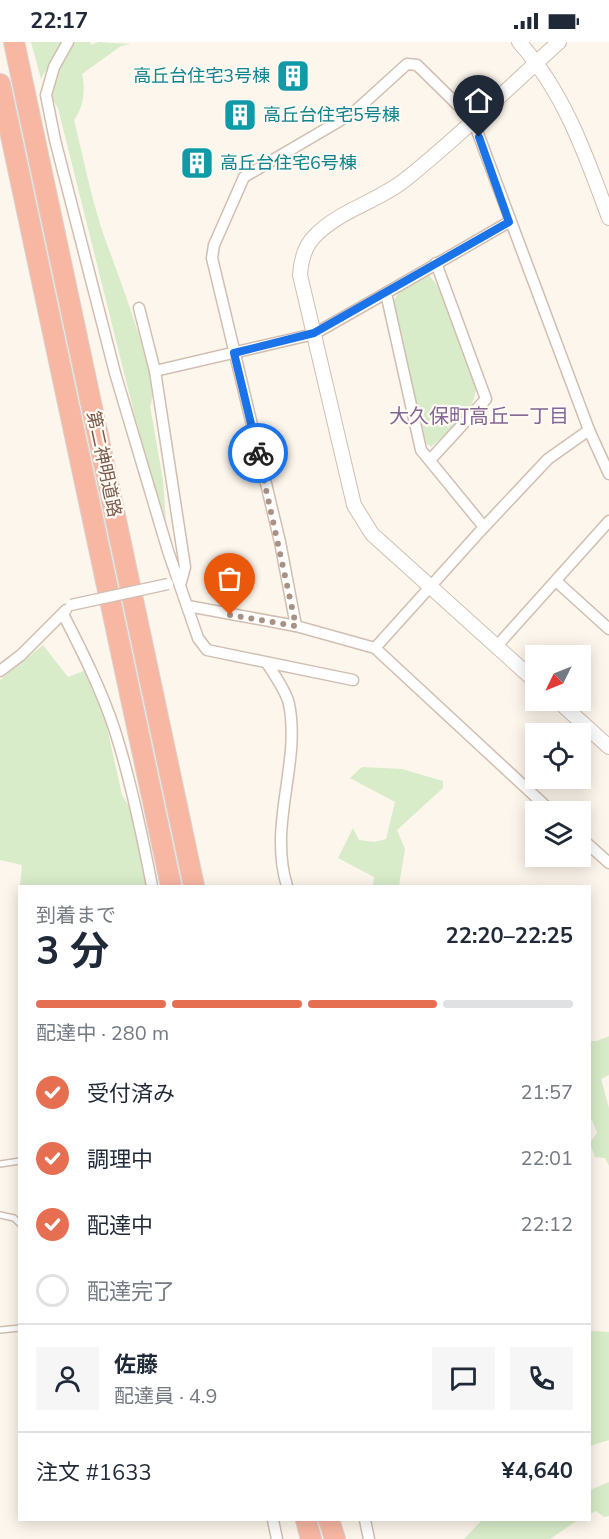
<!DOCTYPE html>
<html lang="ja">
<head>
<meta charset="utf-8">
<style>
	:root { --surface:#fff; --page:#f6f6f7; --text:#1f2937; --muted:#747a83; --line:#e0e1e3; --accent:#e76f51 }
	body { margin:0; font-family:"Nunito Sans","Noto Sans JP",sans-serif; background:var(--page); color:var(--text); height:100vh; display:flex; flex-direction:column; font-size:22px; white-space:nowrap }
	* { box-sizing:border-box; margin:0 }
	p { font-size:20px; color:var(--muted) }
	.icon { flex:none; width:33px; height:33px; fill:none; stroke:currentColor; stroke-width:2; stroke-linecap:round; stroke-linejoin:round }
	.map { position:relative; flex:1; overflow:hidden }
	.panel { position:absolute; left:18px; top:843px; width:573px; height:636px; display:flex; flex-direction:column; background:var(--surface); border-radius:0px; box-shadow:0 3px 15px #0003 }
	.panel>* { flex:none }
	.needle { width:39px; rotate:227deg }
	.controls { position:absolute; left:525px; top:603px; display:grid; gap:12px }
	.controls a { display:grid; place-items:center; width:66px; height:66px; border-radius:0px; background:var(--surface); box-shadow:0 3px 15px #0003; font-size:30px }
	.pin { position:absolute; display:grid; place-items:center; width:51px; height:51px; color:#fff; margin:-62px -26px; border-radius:50% 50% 50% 0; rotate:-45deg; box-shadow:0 0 6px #0007 }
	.pin .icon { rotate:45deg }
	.courier { position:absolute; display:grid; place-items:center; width:60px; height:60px; margin:-30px; border:4px solid #1a73e8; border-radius:50%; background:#fff; color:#222; box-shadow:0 2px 8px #0007 }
	.overview em { font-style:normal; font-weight:700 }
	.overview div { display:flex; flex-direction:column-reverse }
	.overview { display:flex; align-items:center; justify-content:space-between; height:102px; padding:0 18px }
	h1 { font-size:39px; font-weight:700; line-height:45px }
	.bar { display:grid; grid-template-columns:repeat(4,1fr); gap:9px 6px; align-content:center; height:72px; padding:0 18px }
	.bar i { height:8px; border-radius:4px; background:var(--line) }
	.bar .selected { background:var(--accent) }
	.bar p { grid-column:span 4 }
	.line { display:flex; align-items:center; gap:15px; padding:0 18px; border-top:2px solid var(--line) }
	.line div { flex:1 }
	.round { display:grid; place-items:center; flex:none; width:63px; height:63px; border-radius:0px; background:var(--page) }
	ol { padding:0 18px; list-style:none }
	li { display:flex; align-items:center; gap:18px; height:66px }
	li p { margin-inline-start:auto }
	li .icon { padding:6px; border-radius:50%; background:var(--accent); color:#fff; stroke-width:4 }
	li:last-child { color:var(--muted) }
	li i { width:33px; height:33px; border:3px solid var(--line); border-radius:50% }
	.status { display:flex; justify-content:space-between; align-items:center; height:42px; padding:0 30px; background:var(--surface); direction:ltr }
	.status svg { height:16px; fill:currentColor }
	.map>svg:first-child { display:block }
	.green { fill:#d8ecc9 }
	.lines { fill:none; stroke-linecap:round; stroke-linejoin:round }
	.service-casing { stroke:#d1beb0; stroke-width:8 }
	.minor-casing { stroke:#d1beb0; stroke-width:13 }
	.tertiary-casing { stroke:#d1beb0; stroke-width:16 }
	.motorway-casing { stroke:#dad1cd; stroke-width:22 }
	.service { stroke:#fff; stroke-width:5 }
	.minor { stroke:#fff; stroke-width:10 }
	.tertiary { stroke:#fff; stroke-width:14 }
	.motorway { stroke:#f7b7a3; stroke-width:20 }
	.minor-bridge-casing { stroke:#d1beb0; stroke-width:13; stroke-linecap:butt }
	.minor-bridge { stroke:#fff; stroke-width:10 }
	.done { stroke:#a89285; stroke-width:6; stroke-dasharray:0 10.8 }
	.route { stroke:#1a73e8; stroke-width:8 }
	.labels { text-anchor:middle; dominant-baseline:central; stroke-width:4.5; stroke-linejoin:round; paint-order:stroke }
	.culture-label { font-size:18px; fill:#0d838f; stroke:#fffaf3; text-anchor:start }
	.street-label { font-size:18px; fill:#7a5c4d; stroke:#fffaf3 }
	.neighbourhood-label { font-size:20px; fill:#846695; stroke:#fffaf3 }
</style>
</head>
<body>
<div class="status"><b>22:17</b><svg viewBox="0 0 49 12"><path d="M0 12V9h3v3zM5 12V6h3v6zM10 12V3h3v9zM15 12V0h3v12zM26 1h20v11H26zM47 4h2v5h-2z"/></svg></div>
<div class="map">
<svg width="609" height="1497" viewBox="0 0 609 1497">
	<rect width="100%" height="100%" fill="#fdf6ec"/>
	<g class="green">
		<polygon points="31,0 62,0 41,37"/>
		<path d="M74 0H91L90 3 99 0 131 2 121 4 82 32C86 47 83 67 74 78 83 114 90 150 101 185 110 214 163 342 150 364L163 438 166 479 143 407 58 66 52 56 57 30Z"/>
		<path d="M426 234H430L439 246 476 346C475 371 448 389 431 405L426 401 393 260 399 250Z"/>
		<polygon points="43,603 68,635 86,628 102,663 122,753 134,772 148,844 20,844 22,823 0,818 0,638"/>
		<polygon points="362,725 402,727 443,739 443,746 397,788 405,807 399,843 402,844 373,844 374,835 338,816 353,786 359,798 374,800 386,797 395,760 350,736"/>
		<polygon points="609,994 609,1033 601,1037 609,1066 609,1124 605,1116 595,1115 590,1101 597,1091 592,1078 590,1079 590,999 597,999"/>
		<polygon points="590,1289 609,1290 609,1398 590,1404"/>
		<polygon points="609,1440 609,1474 604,1475 596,1469 590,1472 590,1448"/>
		<polygon points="482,1478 578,1478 550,1497 464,1497"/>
	</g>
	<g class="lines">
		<defs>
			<g id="service">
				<polyline points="0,1122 20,1119"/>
				<polyline points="0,1173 14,1176 20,1182"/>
				<polyline points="0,1288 20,1286"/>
			</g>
			<g id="minor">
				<polyline points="68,0 54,25 46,53 55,98 115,331 168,509 198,596 207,608 353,638"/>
				<polyline points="509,180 386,251 421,408 484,485 548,417 589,388"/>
				<polyline points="139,266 155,329 185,525 181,540"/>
				<polyline points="155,329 314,292 386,251"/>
				<polyline points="430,418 486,357 436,221"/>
				<polyline points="556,539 609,587"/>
				<polyline points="188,564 296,584 375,606 552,770"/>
				<path d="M63 572C82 609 102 649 115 689 131 739 142 792 152 844"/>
				<polyline points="296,584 280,500 212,216 214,203 244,135 353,71 407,22 417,23 473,78 589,388 609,432"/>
				<polyline points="496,605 609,479"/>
				<polyline points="375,606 484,485"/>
				<path d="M267 621C274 633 286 648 289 662 301 721 268 782 287 844"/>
				<polyline points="0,629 21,613 66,568"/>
				<polyline points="580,795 609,821"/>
				<polyline points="273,1478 277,1497"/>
				<polyline points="365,1478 369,1497"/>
			</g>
			<g id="tertiary">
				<path d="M519 0C564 50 586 113 609 176"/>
				<path d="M536 640 372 492 354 463 300 233C301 219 304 205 314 195 339 168 378 160 406 137 459 95 508 46 559 0"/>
				<polyline points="557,658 609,705"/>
			</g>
			<g id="motorway">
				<polyline points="14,0 194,844"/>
				<polyline points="0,42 171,844"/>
				<polyline points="306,1478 311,1497"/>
				<polyline points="329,1478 335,1497"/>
			</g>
		</defs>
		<use href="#service" class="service-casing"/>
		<use href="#minor" class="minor-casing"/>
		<use href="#tertiary" class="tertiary-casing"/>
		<use href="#motorway" class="motorway-casing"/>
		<use href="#service" class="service"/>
		<use href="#minor" class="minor"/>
		<use href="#tertiary" class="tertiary"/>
		<use href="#motorway" class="motorway"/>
		<defs>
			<polyline id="minor-bridge" points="71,563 168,542"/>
		</defs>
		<use href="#minor-bridge" class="minor-bridge-casing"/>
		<use href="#minor-bridge" class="minor-bridge"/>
	</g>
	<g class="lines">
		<polyline class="done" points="230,573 296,584 258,411"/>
		<polyline class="route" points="258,411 234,311 314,291 509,180 479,95"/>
	</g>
	<defs>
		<symbol id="building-square" viewBox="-11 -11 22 22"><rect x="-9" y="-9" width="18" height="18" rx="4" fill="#0f9aa8" stroke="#fffaf3"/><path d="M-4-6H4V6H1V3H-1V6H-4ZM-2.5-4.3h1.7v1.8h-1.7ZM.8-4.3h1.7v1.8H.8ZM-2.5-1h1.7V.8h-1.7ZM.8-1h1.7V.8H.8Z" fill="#fff"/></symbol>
	</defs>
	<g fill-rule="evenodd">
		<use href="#building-square" x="274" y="15" width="38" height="38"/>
		<use href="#building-square" x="221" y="54" width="38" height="38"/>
		<use href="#building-square" x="178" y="102" width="38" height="38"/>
	</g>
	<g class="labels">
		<g class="culture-label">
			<text x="270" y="34" text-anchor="end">高丘台住宅3号棟</text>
			<text x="263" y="73">高丘台住宅5号棟</text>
			<text x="220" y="121">高丘台住宅6号棟</text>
		</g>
		<g class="street-label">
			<text transform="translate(104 422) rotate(78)">第二神明道路</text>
		</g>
		<g class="neighbourhood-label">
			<text x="479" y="374">大久保町高丘一丁目</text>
		</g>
	</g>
</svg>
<div class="controls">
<a><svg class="needle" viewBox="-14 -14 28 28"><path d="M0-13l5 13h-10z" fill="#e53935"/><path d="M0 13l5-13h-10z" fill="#747a83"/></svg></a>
<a><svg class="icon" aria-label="locate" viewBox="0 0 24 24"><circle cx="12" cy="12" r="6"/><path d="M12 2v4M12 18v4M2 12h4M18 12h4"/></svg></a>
<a><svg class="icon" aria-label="layers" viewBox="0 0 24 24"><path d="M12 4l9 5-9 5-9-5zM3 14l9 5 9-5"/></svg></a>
</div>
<div class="pin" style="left:230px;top:573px;background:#ea580c"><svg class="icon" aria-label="bag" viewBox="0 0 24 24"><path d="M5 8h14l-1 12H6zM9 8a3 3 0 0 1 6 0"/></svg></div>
<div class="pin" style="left:479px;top:95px;background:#1f2937"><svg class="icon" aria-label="home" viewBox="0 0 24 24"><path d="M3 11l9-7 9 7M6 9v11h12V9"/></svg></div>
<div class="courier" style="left:258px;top:411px"><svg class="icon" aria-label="bike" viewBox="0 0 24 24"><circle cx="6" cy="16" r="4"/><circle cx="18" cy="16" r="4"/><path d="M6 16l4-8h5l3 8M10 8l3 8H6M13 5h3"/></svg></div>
<section class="panel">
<div class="overview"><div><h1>3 分</h1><p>到着まで</p></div><em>22:20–22:25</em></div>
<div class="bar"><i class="selected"></i><i class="selected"></i><i class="selected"></i><i></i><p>配達中 · 280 m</p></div>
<ol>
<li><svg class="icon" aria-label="check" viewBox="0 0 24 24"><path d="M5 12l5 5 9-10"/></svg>受付済み<p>21:57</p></li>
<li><svg class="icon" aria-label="check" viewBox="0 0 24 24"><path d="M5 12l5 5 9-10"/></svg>調理中<p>22:01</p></li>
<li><svg class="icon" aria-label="check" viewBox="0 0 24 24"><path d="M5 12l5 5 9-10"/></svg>配達中<p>22:12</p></li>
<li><i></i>配達完了</li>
</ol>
<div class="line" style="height:108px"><a class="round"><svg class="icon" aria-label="person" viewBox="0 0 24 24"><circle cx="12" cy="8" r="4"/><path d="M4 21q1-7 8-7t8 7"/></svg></a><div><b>佐藤</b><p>配達員 · 4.9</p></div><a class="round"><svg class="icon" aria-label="chat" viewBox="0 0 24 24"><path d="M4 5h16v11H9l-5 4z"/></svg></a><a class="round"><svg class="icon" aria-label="phone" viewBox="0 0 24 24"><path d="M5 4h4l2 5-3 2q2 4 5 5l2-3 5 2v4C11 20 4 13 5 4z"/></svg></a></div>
<div class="line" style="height:78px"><div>注文 #1633</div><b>¥4,640</b></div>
</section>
</div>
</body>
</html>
